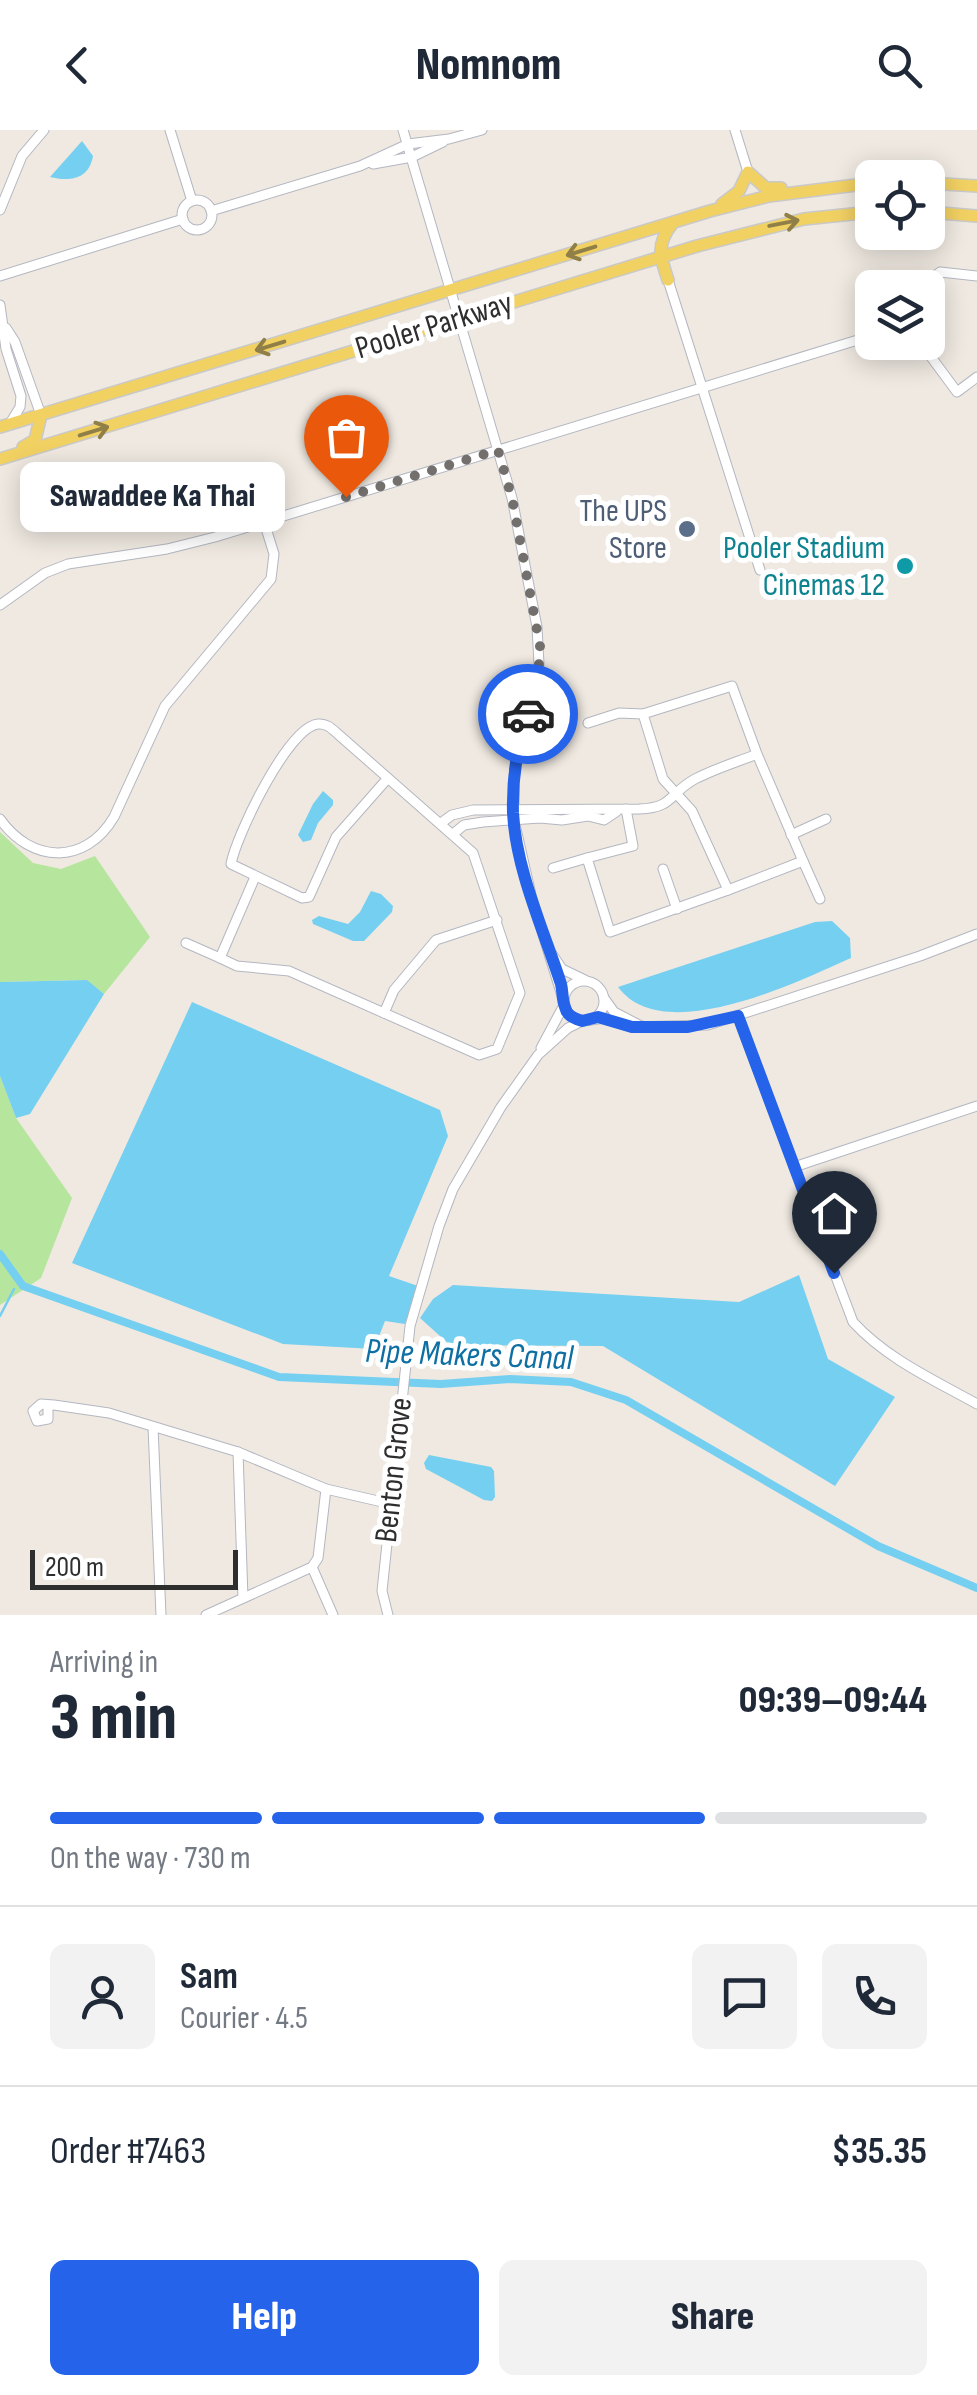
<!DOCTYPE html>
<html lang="en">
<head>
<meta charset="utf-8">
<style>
	:root { --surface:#fff; --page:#f2f2f3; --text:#1f2937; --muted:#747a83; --line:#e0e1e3; --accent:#2563eb }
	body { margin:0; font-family:"Sofia Sans Condensed",sans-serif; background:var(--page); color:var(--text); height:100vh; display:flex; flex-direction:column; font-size:38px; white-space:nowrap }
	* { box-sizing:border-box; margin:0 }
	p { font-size:32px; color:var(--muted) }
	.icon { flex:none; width:55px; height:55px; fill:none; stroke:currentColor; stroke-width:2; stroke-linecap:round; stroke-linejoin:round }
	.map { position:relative; height:1485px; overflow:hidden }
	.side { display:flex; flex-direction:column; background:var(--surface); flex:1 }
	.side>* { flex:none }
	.tools { position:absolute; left:855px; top:30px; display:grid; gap:20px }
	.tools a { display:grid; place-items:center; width:90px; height:90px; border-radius:15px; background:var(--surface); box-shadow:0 5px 25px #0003; font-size:50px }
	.scale { position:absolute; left:30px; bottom:25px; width:208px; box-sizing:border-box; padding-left:10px; border:5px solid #2e2e2e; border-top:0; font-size:28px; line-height:35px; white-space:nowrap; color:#2e2e2e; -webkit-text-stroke:8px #fff; paint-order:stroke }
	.pin { position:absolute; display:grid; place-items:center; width:85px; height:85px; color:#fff; margin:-102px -42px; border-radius:50% 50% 50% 0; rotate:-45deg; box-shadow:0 0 10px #0007 }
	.pin .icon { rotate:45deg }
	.courier { position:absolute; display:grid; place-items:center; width:100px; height:100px; margin:-50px; border:8px solid #2563eb; border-radius:50%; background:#fff; color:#222; box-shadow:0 2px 12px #0007 }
	.bubble { position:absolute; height:70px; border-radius:15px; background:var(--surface); box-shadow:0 5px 25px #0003; font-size:32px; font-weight:800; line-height:70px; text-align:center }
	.head em { font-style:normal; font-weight:800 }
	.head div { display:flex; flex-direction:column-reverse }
	.head { display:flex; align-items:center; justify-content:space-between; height:170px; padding:0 50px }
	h1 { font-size:65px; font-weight:800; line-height:75px }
	.bar { display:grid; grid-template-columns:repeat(4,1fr); gap:15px 10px; align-content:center; height:120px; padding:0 50px }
	.bar i { height:12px; border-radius:8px; background:var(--line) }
	.bar .current { background:var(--accent) }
	.bar p { grid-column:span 4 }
	.line { display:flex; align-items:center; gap:25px; padding:0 50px; border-top:2px solid var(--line) }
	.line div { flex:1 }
	.round { display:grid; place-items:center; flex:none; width:105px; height:105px; border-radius:15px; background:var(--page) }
	.action { display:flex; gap:20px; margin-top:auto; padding:20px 50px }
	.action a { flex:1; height:115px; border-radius:15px; background:var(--accent); color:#fff; font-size:40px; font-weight:800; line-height:115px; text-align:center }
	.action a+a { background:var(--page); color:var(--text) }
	header { display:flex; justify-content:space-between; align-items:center; height:130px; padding:0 50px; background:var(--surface); font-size:45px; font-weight:800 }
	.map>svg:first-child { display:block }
	.green { fill:#b6e59e }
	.water { fill:#75cff0 }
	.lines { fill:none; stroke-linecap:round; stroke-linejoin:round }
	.stream { stroke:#75cff0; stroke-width:2.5 }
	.canal { stroke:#75cff0; stroke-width:8 }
	.minor-casing { stroke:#b4b7c1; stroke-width:11 }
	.major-casing { stroke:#c9c9c9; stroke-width:14 }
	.minor { stroke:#fff; stroke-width:9 }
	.major { stroke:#f2d163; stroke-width:11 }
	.oneway { stroke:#908048 }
	.done { stroke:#726f6d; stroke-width:10; stroke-dasharray:0 18 }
	.route { stroke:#2563eb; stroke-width:12 }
	.service-dot { fill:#5c6f8a; stroke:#fff; stroke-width:4 }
	.culture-dot { fill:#0f9aa8; stroke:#fff; stroke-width:4 }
	.labels { text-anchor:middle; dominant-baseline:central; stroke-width:10; stroke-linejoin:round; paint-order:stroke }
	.street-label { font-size:32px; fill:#2e2e2e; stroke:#fff }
	.service-label { font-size:32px; fill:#4e5e75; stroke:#fff; text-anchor:end }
	.culture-label { font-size:32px; fill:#0d838f; stroke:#fff; text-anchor:end }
	.water-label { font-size:35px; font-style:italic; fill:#0d6fa3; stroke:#fff }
</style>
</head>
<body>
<header><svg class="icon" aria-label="back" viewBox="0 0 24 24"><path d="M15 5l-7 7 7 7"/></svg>Nomnom<svg class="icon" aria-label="search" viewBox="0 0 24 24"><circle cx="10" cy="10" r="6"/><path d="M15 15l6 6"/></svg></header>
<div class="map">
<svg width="977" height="1485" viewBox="0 0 977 1485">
	<rect width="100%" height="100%" fill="#efe9e1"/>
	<g class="green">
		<polygon points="0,702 33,733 61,739 95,726 150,807 104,864 86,850 0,852"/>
		<polygon points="0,946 16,988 72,1068 41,1148 0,1175"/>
	</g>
	<g class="water">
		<path d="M82 11 93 26C89 49 70 52 50 47Z"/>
		<polygon points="323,661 333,670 333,675 318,693 311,710 303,712 298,705 313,674"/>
		<polygon points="371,761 381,764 393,776 392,782 364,811 353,811 313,794 312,790 319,786 348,794 360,782"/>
		<path d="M832 791 850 808 851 828C797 852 663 918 618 857L815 792Z"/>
		<polygon points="87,850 104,864 30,984 16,988 0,946 0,852"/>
		<polygon points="192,872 440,980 448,1006 389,1146 418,1156 405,1194 385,1191 374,1219 283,1214 72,1133"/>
		<polygon points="799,1145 828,1229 895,1267 835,1356 603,1216 450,1215 420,1188 433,1169 453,1155 739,1172"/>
		<polygon points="429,1325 491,1337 494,1341 495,1367 492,1371 484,1370 426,1339 424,1333"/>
	</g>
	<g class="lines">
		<polyline class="stream" points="0,1186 14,1159"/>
		<polyline class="canal" points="0,1124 23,1156 279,1247 441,1254 510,1249 571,1252 626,1270 878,1416 977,1458"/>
		<defs>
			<g id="minor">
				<polyline points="170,0 192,71"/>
				<polyline points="403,0 512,368 537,497 539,534 532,570 519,609 514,646 514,690 532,769 563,869"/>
				<polyline points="735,0 748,42"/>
				<polyline points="373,34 412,27 443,12"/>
				<circle cx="197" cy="85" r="15"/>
				<polyline points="0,80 22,26 44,0"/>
				<polyline points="211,81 360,36 408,14 449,9 482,0"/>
				<polyline points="0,146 183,89"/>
				<polyline points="668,150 760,440"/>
				<polyline points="919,158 940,142 977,146"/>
				<polyline points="0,175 6,219 21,266 20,277 9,295"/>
				<polyline points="6,198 15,212 41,285"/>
				<polyline points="920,212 957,262 977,247"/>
				<polyline points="0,475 45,443 68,434 167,419 215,407 861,209"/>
				<polyline points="588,593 619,583 643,584"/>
				<polyline points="626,679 633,716 587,728 610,802 728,760"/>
				<path d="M0 689C31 733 85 736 114 687L165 576 271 449 274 424 264 392"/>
				<path d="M441 693 452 685 473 680 639 679C674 678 669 663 695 649 714 639 737 632 757 624L732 556 643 584 663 649 692 681 728 760 803 731 757 624"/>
				<polyline points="453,704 464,695 483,692 540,688 562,690 588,686 604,690 616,682"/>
				<polyline points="791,705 826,689"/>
				<polyline points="803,731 820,769"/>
				<polyline points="553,738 587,728"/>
				<polyline points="663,739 677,779"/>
				<polyline points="186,813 220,828 255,747"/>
				<polyline points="552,824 562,839 585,850"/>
				<path d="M220 828 237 836 289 841 479 925 497 919 520 863 473 723 339 605C332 599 327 593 318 594 288 597 236 706 231 734L302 768 309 767 336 707 388 648"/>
				<circle cx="584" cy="871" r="20"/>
				<polyline points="604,868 614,882 641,896"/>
				<polyline points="384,883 394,860 436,810 497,790"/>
				<path d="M738 887 853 1192C887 1229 934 1250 977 1274"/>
				<polyline points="590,890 606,888 631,897 708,895 920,826 977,804"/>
				<polyline points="541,918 564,875"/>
				<polyline points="794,1037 977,976"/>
				<polyline points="48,1275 48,1289 37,1291 33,1281 41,1274 54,1275 109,1283 238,1322 326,1359 391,1374"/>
				<polyline points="153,1297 161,1485"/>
				<polyline points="238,1322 243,1468"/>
				<polyline points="312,1437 333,1485"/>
				<polyline points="206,1485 312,1437 318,1428 326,1359"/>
				<polyline points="388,1485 382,1461 410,1196 439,1096 453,1059 501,977 538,925 568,898 582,891"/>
			</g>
			<g id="major">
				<polyline points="928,53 977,56"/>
				<polyline points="722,74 739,61 748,42 766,58 781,58"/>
				<polyline points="928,82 977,86"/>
				<path d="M668 150C660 127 656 114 672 94"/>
				<polyline points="0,297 710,81 769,66 872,53"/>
				<polyline points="23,317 35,310 41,285"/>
				<polyline points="0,329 697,116 804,89 872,82"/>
			</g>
		</defs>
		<use href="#minor" class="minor-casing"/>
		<use href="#major" class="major-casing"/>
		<use href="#minor" class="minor"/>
		<use href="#major" class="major"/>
	</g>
	<defs><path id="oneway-shaft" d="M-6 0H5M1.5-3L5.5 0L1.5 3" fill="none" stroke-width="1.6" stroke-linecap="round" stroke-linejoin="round" transform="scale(2.5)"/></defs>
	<g class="oneway">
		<use href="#oneway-shaft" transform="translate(784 93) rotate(-11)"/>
		<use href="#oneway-shaft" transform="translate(581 121) rotate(163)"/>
		<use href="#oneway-shaft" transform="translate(270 216) rotate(163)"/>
		<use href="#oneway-shaft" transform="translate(94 301) rotate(-17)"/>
	</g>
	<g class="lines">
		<polyline class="done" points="346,367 498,320 512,368 540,516 539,534 528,584"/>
		<path class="route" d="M528 584C517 616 512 648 513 683 516 740 544 801 561 854 563 862 562 870 565 877 567 886 574 888 582 891L598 887 632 897H688L738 886 834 1143"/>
	</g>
	<circle class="service-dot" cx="687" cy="399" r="10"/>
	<circle class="culture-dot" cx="905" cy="436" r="10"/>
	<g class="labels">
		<g class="street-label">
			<text transform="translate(434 196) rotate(-17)">Pooler Parkway</text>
			<text transform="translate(394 1340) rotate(-84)">Benton Grove</text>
		</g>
		<g class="service-label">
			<text x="667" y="381">The UPS<tspan x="667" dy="37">Store</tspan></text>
		</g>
		<g class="culture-label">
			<text x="885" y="418">Pooler Stadium<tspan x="885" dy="37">Cinemas 12</tspan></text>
		</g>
		<g class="water-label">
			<text transform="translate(469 1225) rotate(2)">Pipe Makers Canal</text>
		</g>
	</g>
</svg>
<div class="tools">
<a><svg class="icon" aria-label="locate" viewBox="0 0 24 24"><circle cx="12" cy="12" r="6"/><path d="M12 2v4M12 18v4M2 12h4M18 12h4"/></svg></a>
<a><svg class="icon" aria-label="layers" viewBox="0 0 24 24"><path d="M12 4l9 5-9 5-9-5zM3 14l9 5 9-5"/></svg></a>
</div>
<div class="scale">200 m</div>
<div class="pin" style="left:346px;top:367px;background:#ea580c"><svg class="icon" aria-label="bag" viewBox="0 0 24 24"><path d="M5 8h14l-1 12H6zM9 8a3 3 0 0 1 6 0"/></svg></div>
<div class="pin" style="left:834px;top:1143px;background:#1f2937"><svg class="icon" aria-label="home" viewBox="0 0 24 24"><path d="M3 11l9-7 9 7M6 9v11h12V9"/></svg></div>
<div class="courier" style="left:528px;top:584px"><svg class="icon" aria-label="car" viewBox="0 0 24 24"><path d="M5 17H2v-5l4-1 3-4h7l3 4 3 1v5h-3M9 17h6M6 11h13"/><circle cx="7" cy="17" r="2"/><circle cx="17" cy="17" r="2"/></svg></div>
<div class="bubble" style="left:20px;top:332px;width:265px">Sawaddee Ka Thai</div>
</div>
<section class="side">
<div class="head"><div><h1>3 min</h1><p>Arriving in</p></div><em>09:39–09:44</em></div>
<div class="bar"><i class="current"></i><i class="current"></i><i class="current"></i><i></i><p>On the way · 730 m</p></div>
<div class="line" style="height:180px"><a class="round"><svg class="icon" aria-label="person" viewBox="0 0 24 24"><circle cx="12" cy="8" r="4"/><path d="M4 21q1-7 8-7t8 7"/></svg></a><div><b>Sam</b><p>Courier · 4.5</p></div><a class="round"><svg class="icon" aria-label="chat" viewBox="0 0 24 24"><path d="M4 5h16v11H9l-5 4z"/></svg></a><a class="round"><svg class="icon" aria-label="phone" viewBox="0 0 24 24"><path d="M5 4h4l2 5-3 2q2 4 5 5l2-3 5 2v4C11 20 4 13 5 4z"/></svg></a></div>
<div class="line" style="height:130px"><div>Order #7463</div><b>$35.35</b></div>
<div class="action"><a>Help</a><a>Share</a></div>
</section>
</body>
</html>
